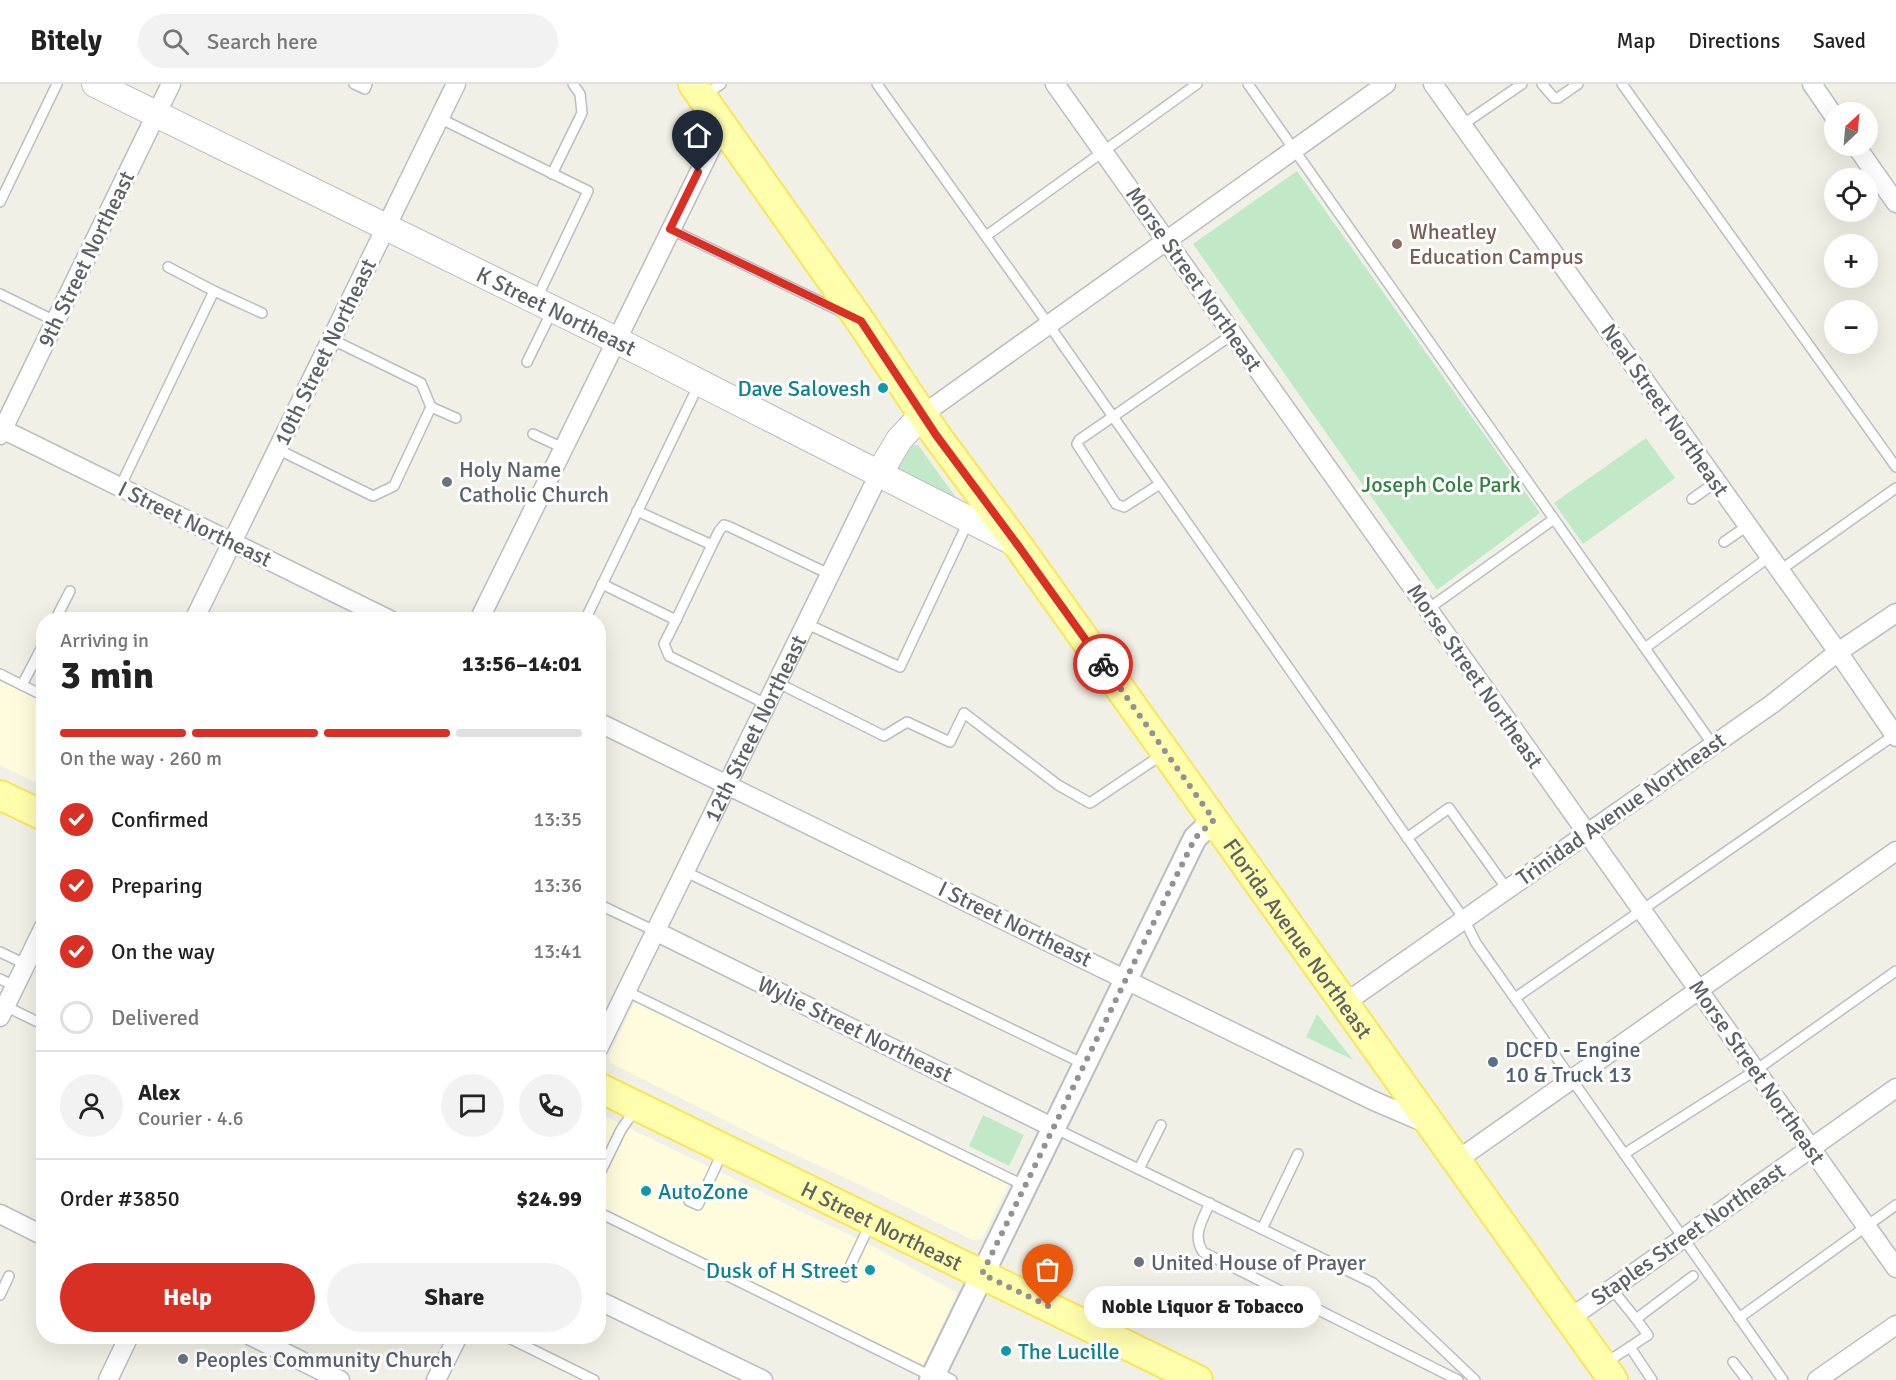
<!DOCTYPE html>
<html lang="en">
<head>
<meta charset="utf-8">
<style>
	:root { --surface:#fff; --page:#f2f2f2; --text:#222; --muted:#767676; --line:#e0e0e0; --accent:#d93025 }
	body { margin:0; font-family:Signika,sans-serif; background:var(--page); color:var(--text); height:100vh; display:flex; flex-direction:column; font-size:22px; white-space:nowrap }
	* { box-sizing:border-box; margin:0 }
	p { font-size:20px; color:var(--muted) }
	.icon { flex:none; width:33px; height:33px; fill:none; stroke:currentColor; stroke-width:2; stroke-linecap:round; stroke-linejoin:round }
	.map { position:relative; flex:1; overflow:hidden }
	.side { position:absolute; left:36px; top:528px; width:570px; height:732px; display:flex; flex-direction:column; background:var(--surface); border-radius:24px; box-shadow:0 6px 24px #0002 }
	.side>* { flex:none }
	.needle { width:39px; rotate:26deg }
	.fabs { position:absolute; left:1824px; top:18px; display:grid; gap:12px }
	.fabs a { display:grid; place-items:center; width:54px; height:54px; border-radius:50%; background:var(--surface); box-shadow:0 6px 24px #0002; font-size:30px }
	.pin { position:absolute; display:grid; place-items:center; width:51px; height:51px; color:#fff; margin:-62px -26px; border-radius:50% 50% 50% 0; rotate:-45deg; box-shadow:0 0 6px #0007 }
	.pin .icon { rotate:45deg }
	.courier { position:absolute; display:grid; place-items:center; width:60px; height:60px; margin:-30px; border:4px solid #d93025; border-radius:50%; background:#fff; color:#222; box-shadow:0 2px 8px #0007 }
	.bubble { position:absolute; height:42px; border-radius:21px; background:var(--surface); box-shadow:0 6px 24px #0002; font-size:20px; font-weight:700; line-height:42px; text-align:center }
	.head em { font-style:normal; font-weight:700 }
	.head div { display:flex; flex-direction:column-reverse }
	.head { display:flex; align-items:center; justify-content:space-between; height:102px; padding:0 24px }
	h1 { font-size:39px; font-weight:700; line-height:45px }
	.bar { display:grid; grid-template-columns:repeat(4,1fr); gap:9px 6px; align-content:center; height:72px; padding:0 24px }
	.bar i { height:8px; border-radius:4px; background:var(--line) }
	.bar .current { background:var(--accent) }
	.bar p { grid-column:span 4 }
	.line { display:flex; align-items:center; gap:15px; padding:0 24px; border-top:2px solid var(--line) }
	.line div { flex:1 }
	.round { display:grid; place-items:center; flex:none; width:63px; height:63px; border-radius:32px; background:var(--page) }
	ol { padding:0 24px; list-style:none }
	li { display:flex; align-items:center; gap:18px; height:66px }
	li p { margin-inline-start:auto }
	li .icon { padding:6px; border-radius:50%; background:var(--accent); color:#fff; stroke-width:4 }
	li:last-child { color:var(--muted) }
	li i { width:33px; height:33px; border:3px solid var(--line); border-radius:50% }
	.action { display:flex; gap:12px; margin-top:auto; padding:12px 24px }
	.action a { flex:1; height:69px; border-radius:36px; background:var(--accent); color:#fff; font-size:24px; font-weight:700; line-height:69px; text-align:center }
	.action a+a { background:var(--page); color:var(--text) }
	header { display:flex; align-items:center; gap:36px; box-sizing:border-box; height:84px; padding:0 30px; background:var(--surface); border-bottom:2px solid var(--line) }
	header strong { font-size:28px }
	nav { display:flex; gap:33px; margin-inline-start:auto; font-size:21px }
	.search { width:420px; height:54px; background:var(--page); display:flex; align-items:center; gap:15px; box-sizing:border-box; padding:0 21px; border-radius:33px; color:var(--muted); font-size:22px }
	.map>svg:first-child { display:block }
	.commercial { fill:#fffcdd }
	.green { fill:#c1e9c8 }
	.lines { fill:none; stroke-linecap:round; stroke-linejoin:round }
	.service-casing { stroke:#babdc2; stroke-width:12 }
	.minor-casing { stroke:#babdc2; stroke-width:21 }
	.tertiary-casing { stroke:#babdc2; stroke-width:26 }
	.secondary-casing { stroke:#bbbdc4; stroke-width:28 }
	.primary-casing { stroke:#fae556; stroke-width:32 }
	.service { stroke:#fff; stroke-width:9 }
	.minor { stroke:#fff; stroke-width:18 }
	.tertiary { stroke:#fff; stroke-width:22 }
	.secondary { stroke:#fff; stroke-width:26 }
	.primary { stroke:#fffead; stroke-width:28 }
	.done { stroke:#919293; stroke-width:6; stroke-dasharray:0 10.8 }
	.route { stroke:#d93025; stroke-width:8 }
	.education-dot { fill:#8d6e63; stroke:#fff; stroke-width:2 }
	.culture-dot { fill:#0f9aa8; stroke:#fff; stroke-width:2 }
	.worship-dot { fill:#6b7280; stroke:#fff; stroke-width:2 }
	.service-dot { fill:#5c6f8a; stroke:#fff; stroke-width:2 }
	.labels { text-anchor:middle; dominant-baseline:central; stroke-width:6; stroke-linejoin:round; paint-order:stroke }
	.education-label { font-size:22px; fill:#785e54; stroke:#fff; text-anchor:start }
	.street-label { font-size:22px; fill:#5d6067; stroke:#fff }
	.culture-label { font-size:22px; fill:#0d838f; stroke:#fff; text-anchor:end }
	.worship-label { font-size:22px; fill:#5b616d; stroke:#fff; text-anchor:start }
	.park-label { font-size:22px; fill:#308441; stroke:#fff }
	.service-label { font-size:22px; fill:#4e5e75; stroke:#fff; text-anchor:start }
</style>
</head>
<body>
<header>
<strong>Bitely</strong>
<div class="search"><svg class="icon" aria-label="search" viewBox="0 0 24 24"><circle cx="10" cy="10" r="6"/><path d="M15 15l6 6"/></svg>Search here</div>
<nav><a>Map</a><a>Directions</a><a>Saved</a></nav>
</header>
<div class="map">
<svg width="1896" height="1296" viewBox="0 0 1896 1296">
	<rect width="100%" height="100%" fill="#f1f0e6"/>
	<g class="commercial">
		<polygon points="0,594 43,614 43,702 0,681"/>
		<polygon points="636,915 1010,1098 982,1155 973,1156 884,1112 764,1056 611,979 609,973 612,966"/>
		<polygon points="598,1029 876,1164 957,1209 922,1285 599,1126"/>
	</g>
	<g class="green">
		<polygon points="1297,87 1540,429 1437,506 1193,160"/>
		<polygon points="1646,354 1675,394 1583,460 1554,419"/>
		<polygon points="918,361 963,423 895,388 912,362"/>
		<polygon points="1317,930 1353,976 1306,953"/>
		<polygon points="983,1031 1024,1051 1009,1082 969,1062"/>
	</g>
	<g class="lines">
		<defs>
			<g id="service">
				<polyline points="354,0 365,5 367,0"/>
				<polyline points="877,0 1049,241 1464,835 1476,859 1783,1296"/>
				<polyline points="1248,0 1713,661"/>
				<polyline points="1542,0 1554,14 1558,14 1578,0"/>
				<polyline points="1622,0 1896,383"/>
				<polyline points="704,12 721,0"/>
				<polyline points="439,34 588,107 536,216"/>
				<polyline points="1462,41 1522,0"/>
				<polyline points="552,90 582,29 580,10 573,0"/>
				<polyline points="0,118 57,0"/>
				<polyline points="670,145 844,229"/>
				<polyline points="986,152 1197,0"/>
				<polyline points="214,207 262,229"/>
				<polyline points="0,210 55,237"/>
				<polyline points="331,255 421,299 431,323"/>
				<polyline points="527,278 552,227"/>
				<polyline points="533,350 563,364"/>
				<polyline points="277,365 373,412 394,402 431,323 456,334"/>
				<polyline points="1160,400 1124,423 1116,420 1077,360 1079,356 1233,250"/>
				<polyline points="120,403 214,207 168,183"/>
				<polyline points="1692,415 1716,398"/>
				<polyline points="1724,458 1747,442"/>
				<polyline points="712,461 719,447 724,441 730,443 829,490"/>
				<polyline points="1779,487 1896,404"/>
				<polyline points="602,500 676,536 712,461 637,427"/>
				<polyline points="1428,525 1554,435"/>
				<polyline points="55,536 70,507"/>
				<polyline points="585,536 699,300"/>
				<polyline points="676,536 664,560 669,572 766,620"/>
				<polyline points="805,539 900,583 968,438"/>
				<polyline points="1645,564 1769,473"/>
				<polyline points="0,590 44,612"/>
				<polyline points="776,598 884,652 907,638 950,658 964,629 1058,701 1090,719 1163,670"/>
				<polyline points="22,601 44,559"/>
				<polyline points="1407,754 1449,724 1507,805"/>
				<polyline points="684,787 1084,980"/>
				<polyline points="598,820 655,847"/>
				<polyline points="0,868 25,880"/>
				<polyline points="0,895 15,902"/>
				<polyline points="626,907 1025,1102"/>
				<polyline points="1515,914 1896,650"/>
				<polyline points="5,922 44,941"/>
				<polyline points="1054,1044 1373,1199 1475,1296"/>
				<polyline points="1624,1070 1756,986 1896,887"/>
				<polyline points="1139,1085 1161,1041"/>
				<polyline points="598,1093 621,1046 636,1024"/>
				<polyline points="689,1117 698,1121 723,1067"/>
				<path d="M1210 1119C1202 1137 1192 1151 1203 1168L1458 1296"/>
				<polyline points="598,1128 933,1293"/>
				<polyline points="1262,1145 1298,1070"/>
				<polyline points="845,1193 871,1138"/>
				<polyline points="1612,1205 1636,1235 1693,1192"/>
				<polyline points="0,1211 9,1192"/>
				<polyline points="1739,1234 1896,1121"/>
				<polyline points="505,1252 594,1296"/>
				<polyline points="1630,1263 1652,1296"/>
				<polyline points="1733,1278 1747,1296"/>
				<polyline points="1604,1280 1648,1251 1636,1235"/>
				<polyline points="935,1287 952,1296"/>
			</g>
			<g id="minor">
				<polyline points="1055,0 1896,1184"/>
				<polyline points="1433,0 1838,568 1896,653"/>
				<polyline points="1812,0 1834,32"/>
				<polyline points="1856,62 1896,119"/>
				<polyline points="922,331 1386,0"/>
				<polyline points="0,344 390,536"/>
				<polyline points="0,351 171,0"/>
				<polyline points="194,536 456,0"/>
				<polyline points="479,536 722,42"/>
				<polyline points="598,638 1374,1017 1428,1040"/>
				<polyline points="655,847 1054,1044"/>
				<polyline points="1345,919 1772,620 1838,568 1896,529"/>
				<polyline points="0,933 44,843"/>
				<path id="s1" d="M598 965 880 388"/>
				<polyline points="1456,1077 1896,767"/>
				<polyline points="0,1130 44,1152"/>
				<polyline points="598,1216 763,1296"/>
				<polyline points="1569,1235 1896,1004"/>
				<polyline points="251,1252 340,1296"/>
				<polyline points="108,1296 129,1252"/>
				<polyline points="436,1296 458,1252"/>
				<polyline points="1817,1296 1896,1241"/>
			</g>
			<polyline id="tertiary" points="931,1296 1195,754 1214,736"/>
			<g id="secondary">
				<path id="s2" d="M95 0 616 256 1017 460"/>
				<polyline points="880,388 899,356 922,331"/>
			</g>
			<g id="primary">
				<path id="s3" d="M693 0 861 238 936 351 1017 460 1613 1296"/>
				<polyline points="0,711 44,732"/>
				<path id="s4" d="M598 1003 1198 1296"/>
			</g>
		</defs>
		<use href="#service" class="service-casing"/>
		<use href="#minor" class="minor-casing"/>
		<use href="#tertiary" class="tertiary-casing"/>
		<use href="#secondary" class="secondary-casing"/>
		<use href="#primary" class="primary-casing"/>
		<use href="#service" class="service"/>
		<use href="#minor" class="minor"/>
		<use href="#tertiary" class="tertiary"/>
		<use href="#secondary" class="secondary"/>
		<use href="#primary" class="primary"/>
	</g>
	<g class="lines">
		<polyline class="done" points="1048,1222 982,1190 1195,754 1214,736 1103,580"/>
		<polyline class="route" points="698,88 670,145 861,237 936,351 1017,460 1103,580"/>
	</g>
	<circle class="education-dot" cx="1397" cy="160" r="6"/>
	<g class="culture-dot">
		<circle cx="883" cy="304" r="6"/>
		<circle cx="646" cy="1107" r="6"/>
		<circle cx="870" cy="1186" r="6"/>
		<circle cx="1006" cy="1267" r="6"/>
	</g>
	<g class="worship-dot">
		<circle cx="447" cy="398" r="6"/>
		<circle cx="1139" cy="1178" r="6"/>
		<circle cx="183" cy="1275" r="6"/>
	</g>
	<circle class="service-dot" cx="1493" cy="978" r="6"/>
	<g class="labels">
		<g class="education-label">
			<text x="1409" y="147">Wheatley<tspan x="1409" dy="25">Education Campus</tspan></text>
		</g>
		<g class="street-label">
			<text transform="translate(86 175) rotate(-64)">9th Street Northeast</text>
			<text transform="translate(1194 195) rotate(55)">Morse Street Northeast</text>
			<text stroke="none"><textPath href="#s2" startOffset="514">K Street Northeast</textPath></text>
			<text transform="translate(325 268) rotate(-64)">10th Street Northeast</text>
			<text transform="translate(1665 326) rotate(55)">Neal Street Northeast</text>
			<text transform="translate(195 440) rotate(26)">I Street Northeast</text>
			<text transform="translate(1475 592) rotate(55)">Morse Street Northeast</text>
			<text stroke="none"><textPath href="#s1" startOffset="357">12th Street Northeast</textPath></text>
			<text transform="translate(1621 725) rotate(-35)">Trinidad Avenue Northeast</text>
			<text transform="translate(1015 840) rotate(26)">I Street Northeast</text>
			<text stroke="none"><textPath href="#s3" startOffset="1047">Florida Avenue Northeast</textPath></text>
			<text transform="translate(855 945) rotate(26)">Wylie Street Northeast</text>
			<text transform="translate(1757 988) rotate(55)">Morse Street Northeast</text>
			<text stroke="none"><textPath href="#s4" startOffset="316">H Street Northeast</textPath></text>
			<text transform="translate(1688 1150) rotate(-35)">Staples Street Northeast</text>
		</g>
		<g class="culture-label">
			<text x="871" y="304">Dave Salovesh</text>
			<text x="658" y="1107" text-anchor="start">AutoZone</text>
			<text x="858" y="1186">Dusk of H Street</text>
			<text x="1018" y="1267" text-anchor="start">The Lucille</text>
		</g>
		<g class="worship-label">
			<text x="459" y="385">Holy Name<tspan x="459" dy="25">Catholic Church</tspan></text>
			<text x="1151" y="1178">United House of Prayer</text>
			<text x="195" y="1275">Peoples Community Church</text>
		</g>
		<g class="park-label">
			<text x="1441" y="400">Joseph Cole Park</text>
		</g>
		<g class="service-label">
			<text x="1505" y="965">DCFD - Engine<tspan x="1505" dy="25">10 &amp; Truck 13</tspan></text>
		</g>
	</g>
</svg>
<div class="fabs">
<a><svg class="needle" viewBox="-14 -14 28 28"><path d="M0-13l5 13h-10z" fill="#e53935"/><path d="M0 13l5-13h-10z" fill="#767676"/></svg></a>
<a><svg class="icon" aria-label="locate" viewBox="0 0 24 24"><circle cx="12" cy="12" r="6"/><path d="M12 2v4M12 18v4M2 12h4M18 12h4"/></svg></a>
<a>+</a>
<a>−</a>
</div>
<div class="pin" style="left:1048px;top:1222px;background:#ea580c"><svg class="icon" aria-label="bag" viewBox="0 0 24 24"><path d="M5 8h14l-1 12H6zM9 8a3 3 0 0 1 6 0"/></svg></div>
<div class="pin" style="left:698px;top:88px;background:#1f2937"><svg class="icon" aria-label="home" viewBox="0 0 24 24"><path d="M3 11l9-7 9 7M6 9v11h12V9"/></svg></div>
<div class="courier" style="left:1103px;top:580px"><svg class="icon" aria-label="bike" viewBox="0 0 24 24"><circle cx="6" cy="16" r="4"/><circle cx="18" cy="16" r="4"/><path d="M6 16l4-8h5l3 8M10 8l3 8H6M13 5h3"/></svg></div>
<div class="bubble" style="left:1084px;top:1202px;width:237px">Noble Liquor &amp; Tobacco</div>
<section class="side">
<div class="head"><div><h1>3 min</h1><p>Arriving in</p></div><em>13:56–14:01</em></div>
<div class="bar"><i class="current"></i><i class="current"></i><i class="current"></i><i></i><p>On the way · 260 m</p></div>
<ol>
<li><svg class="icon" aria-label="check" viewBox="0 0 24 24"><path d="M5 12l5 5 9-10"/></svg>Confirmed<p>13:35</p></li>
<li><svg class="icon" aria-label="check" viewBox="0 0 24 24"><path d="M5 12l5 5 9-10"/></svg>Preparing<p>13:36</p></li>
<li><svg class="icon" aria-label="check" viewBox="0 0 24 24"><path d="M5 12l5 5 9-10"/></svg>On the way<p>13:41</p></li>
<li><i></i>Delivered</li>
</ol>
<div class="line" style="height:108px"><a class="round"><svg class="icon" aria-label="person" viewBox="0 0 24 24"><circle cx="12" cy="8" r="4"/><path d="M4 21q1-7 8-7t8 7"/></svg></a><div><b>Alex</b><p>Courier · 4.6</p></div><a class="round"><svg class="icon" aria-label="chat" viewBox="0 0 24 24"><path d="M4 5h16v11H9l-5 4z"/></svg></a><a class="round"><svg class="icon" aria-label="phone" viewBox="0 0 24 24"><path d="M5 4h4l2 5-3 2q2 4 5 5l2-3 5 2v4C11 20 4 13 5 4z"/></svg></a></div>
<div class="line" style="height:78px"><div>Order #3850</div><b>$24.99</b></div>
<div class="action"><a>Help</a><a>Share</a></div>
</section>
</div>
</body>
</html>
